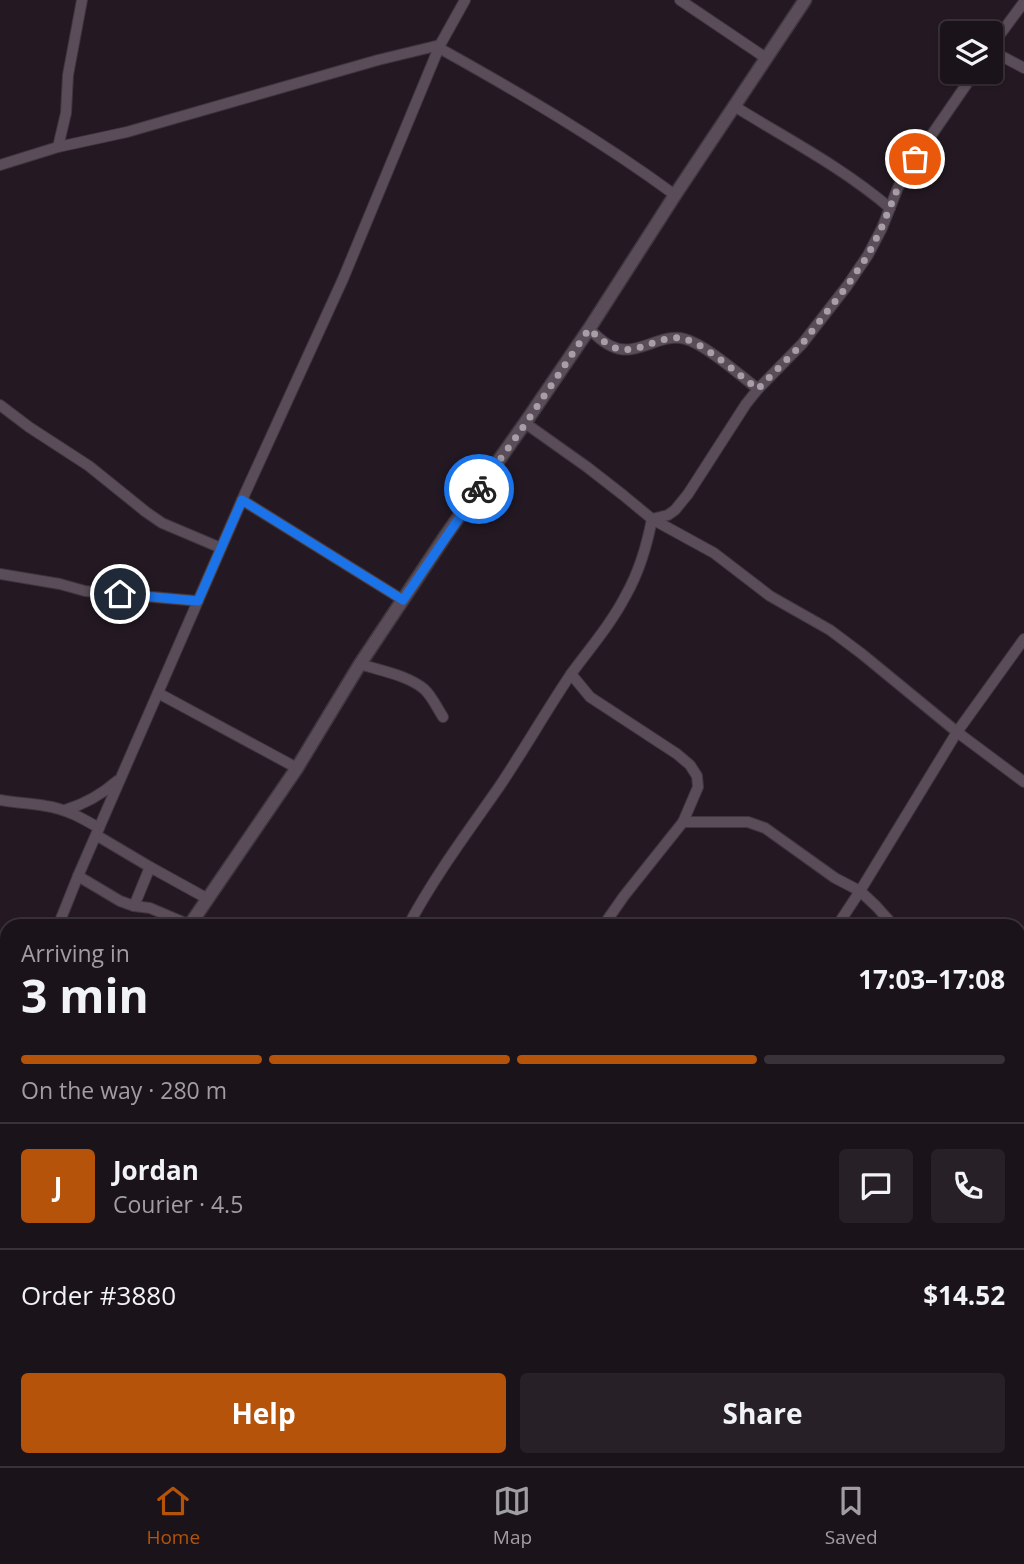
<!DOCTYPE html>
<html lang="en">
<head>
<meta charset="utf-8">
<style>
	:root { --surface:#1b131a; --page:#282027; --text:#f1f3f6; --muted:#a09ea2; --line:#393239; --accent:#b45309 }
	body { margin:0; font-family:"Open Sans",sans-serif; background:var(--page); color:var(--text); height:100vh; display:flex; flex-direction:column; font-size:26px; white-space:nowrap }
	* { box-sizing:border-box; margin:0 }
	p { font-size:23px; color:var(--muted) }
	.icon { flex:none; width:38px; height:38px; fill:none; stroke:currentColor; stroke-width:2; stroke-linecap:round; stroke-linejoin:round }
	.map { position:relative; flex:1; overflow:hidden }
	.side { position:absolute; left:0px; top:919px; width:1026px; height:548px; display:flex; flex-direction:column; background:var(--surface); border-radius:21px 21px 0 0; box-shadow:0 2px 5px #0004,0 0 0 2px var(--line) }
	.side>* { flex:none }
	.buttons { position:absolute; left:940px; top:21px; display:grid; gap:14px }
	.buttons a { display:grid; place-items:center; width:63px; height:63px; border-radius:7px; background:var(--surface); box-shadow:0 2px 5px #0004,0 0 0 2px var(--line); font-size:35px }
	.pin { position:absolute; display:grid; place-items:center; width:60px; height:60px; color:#fff; margin:-30px; border:4px solid #fff; border-radius:50%; box-shadow:0 2px 7px #0007 }
	.courier { position:absolute; display:grid; place-items:center; width:70px; height:70px; margin:-35px; border:5px solid #1a73e8; border-radius:50%; background:#fff; color:#222; box-shadow:0 2px 9px #0007 }
	.summary em { font-style:normal; font-weight:700 }
	.summary div { display:flex; flex-direction:column-reverse }
	.summary { display:flex; align-items:center; justify-content:space-between; height:119px; padding:0 21px }
	h1 { font-size:46px; font-weight:700; line-height:52px }
	.bar { display:grid; grid-template-columns:repeat(4,1fr); gap:10px 7px; align-content:center; height:84px; padding:0 21px }
	.bar i { height:9px; border-radius:5px; background:var(--line) }
	.bar .selected { background:var(--accent) }
	.bar p { grid-column:span 4 }
	.line { display:flex; align-items:center; gap:18px; padding:0 21px; border-top:2px solid var(--line) }
	.line div { flex:1 }
	.round { display:grid; place-items:center; flex:none; width:74px; height:74px; border-radius:7px; background:var(--page) }
	.primary-button { display:flex; gap:14px; margin-top:auto; padding:14px 21px }
	.primary-button a { flex:1; height:80px; border-radius:7px; background:var(--accent); color:#fff; font-size:28px; font-weight:700; line-height:80px; text-align:center }
	.primary-button a+a { background:var(--page); color:var(--text) }
	.menu { display:flex; justify-content:space-around; align-items:center; height:98px; border-top:2px solid var(--line); background:var(--surface); font-size:19px; color:var(--muted) }
	.menu a { display:grid; justify-items:center; gap:4px }
	.menu .selected { color:var(--accent) }
	.map>svg:first-child { display:block }
	.lines { fill:none; stroke-linecap:round; stroke-linejoin:round }
	.service-casing { stroke:#3e363e; stroke-width:7 }
	.minor-casing { stroke:#3e363e; stroke-width:12 }
	.tertiary-casing { stroke:#3e363e; stroke-width:15 }
	.service { stroke:#5a4d59; stroke-width:4.5 }
	.minor { stroke:#5a4d59; stroke-width:10 }
	.tertiary { stroke:#5a4d59; stroke-width:12 }
	.done { stroke:#a79ea6; stroke-width:7; stroke-dasharray:0 12.6 }
	.route { stroke:#1a73e8; stroke-width:9 }
</style>
</head>
<body>
<div class="map">
<svg width="1024" height="1466" viewBox="0 0 1024 1466">
	<rect width="100%" height="100%" fill="#241923"/>
	<g class="lines">
		<defs>
			<g id="service">
				<polyline points="679,1460 688,1466"/>
				<polyline points="618,1466 623,1460"/>
			</g>
			<g id="minor">
				<polyline points="680,0 766,58"/>
				<path d="M439 48C520 93 600 140 675 195"/>
				<polyline points="990,48 1024,2"/>
				<polyline points="990,50 1024,68"/>
				<path d="M734 106C787 139 842 167 890 208"/>
				<polyline points="58,147 66,113 68,75 82,0"/>
				<polyline points="0,165 58,147 127,132 378,60 440,45"/>
				<path d="M589 329C596 335 602 342 611 346 636 359 659 332 685 339 705 344 741 376 758 389"/>
				<polyline points="0,405 29,427 89,466 146,512 162,523 221,548"/>
				<polyline points="525,423 587,467 623,495 652,519 714,553 770,596 830,630 862,654 957,732 1024,782"/>
				<polyline points="242,500 403,600"/>
				<polyline points="0,574 60,584 85,591 198,601"/>
				<path d="M360 664C381 671 407 675 424 689 432 696 437 708 443 717"/>
				<polyline points="571,674 590,697 677,754 690,765 697,776 698,787 683,822 624,896 603,926"/>
				<polyline points="158,693 297,768"/>
				<path d="M0 800C15 803 31 803 46 806 66 809 82 818 99 828"/>
				<path d="M65 810C85 804 101 795 117 781"/>
				<polyline points="683,822 748,822 765,828 835,878 860,891 876,906 894,926"/>
				<polyline points="96,835 150,867 208,899"/>
				<polyline points="78,876 120,901 134,906 150,908 190,925"/>
				<polyline points="134,906 150,867"/>
				<polyline points="58,926 78,876 242,500 343,279 440,45 465,0"/>
				<path d="M408 926C434 877 467 833 499 787 524 750 546 711 571 674 590 648 611 624 626 595 639 572 647 545 652 519L668 515 675 510 688 494 746 404 758 389 802 344 847 286 868 255 882 228 897 190 904 175 975 72"/>
				<polyline points="837,926 860,891 957,732 1024,639"/>
				<polyline points="1018,1024 1024,1030"/>
				<polyline points="0,1060 7,1050"/>
				<polyline points="1018,1203 1024,1207"/>
				<polyline points="1018,1346 1024,1339"/>
				<polyline points="1018,1357 1024,1361"/>
				<polyline points="0,1380 7,1382"/>
				<polyline points="265,1460 276,1466"/>
				<polyline points="78,1466 78,1460"/>
				<polyline points="326,1466 327,1460"/>
				<polyline points="577,1466 580,1460"/>
				<polyline points="1022,1466 1024,1463"/>
			</g>
			<g id="tertiary">
				<polyline points="189,926 297,768 360,664 446,535 525,423 589,329 675,195 805,0"/>
				<polyline points="0,1210 7,1199"/>
			</g>
		</defs>
		<use href="#service" class="service-casing"/>
		<use href="#minor" class="minor-casing"/>
		<use href="#tertiary" class="tertiary-casing"/>
		<use href="#service" class="service"/>
		<use href="#minor" class="minor"/>
		<use href="#tertiary" class="tertiary"/>
	</g>
	<g class="lines">
		<path class="done" d="M479 489 526 423 589 329C596 335 602 341 611 346 636 359 659 332 685 339 705 344 740 376 758 389L802 344 847 286 868 255 881 229 897 190 915 159"/>
		<polyline class="route" points="120,594 198,601 242,500 403,600 479,489"/>
	</g>
</svg>
<div class="buttons">
<a><svg class="icon" aria-label="layers" viewBox="0 0 24 24"><path d="M12 4l9 5-9 5-9-5zM3 14l9 5 9-5"/></svg></a>
</div>
<div class="pin" style="left:915px;top:159px;background:#ea580c"><svg class="icon" aria-label="bag" viewBox="0 0 24 24"><path d="M5 8h14l-1 12H6zM9 8a3 3 0 0 1 6 0"/></svg></div>
<div class="pin" style="left:120px;top:594px;background:#1f2937"><svg class="icon" aria-label="home" viewBox="0 0 24 24"><path d="M3 11l9-7 9 7M6 9v11h12V9"/></svg></div>
<div class="courier" style="left:479px;top:489px"><svg class="icon" aria-label="bike" viewBox="0 0 24 24"><circle cx="6" cy="16" r="4"/><circle cx="18" cy="16" r="4"/><path d="M6 16l4-8h5l3 8M10 8l3 8H6M13 5h3"/></svg></div>
<section class="side">
<div class="summary"><div><h1>3 min</h1><p>Arriving in</p></div><em>17:03–17:08</em></div>
<div class="bar"><i class="selected"></i><i class="selected"></i><i class="selected"></i><i></i><p>On the way · 280 m</p></div>
<div class="line" style="height:126px"><b class="round" style="background:var(--accent);color:#fff">J</b><div><b>Jordan</b><p>Courier · 4.5</p></div><a class="round"><svg class="icon" aria-label="chat" viewBox="0 0 24 24"><path d="M4 5h16v11H9l-5 4z"/></svg></a><a class="round"><svg class="icon" aria-label="phone" viewBox="0 0 24 24"><path d="M5 4h4l2 5-3 2q2 4 5 5l2-3 5 2v4C11 20 4 13 5 4z"/></svg></a></div>
<div class="line" style="height:91px"><div>Order #3880</div><b>$14.52</b></div>
<div class="primary-button"><a>Help</a><a>Share</a></div>
</section>
</div>
<nav class="menu">
<a class="selected"><svg class="icon" aria-label="home" viewBox="0 0 24 24"><path d="M3 11l9-7 9 7M6 9v11h12V9"/></svg>Home</a>
<a><svg class="icon" aria-label="map" viewBox="0 0 24 24"><path d="M3 6l6-2 6 2 6-2v14l-6 2-6-2-6 2zM9 4v14M15 6v14"/></svg>Map</a>
<a><svg class="icon" aria-label="saved" viewBox="0 0 24 24"><path d="M7 4h10v16l-5-4-5 4z"/></svg>Saved</a>
</nav>
</body>
</html>
